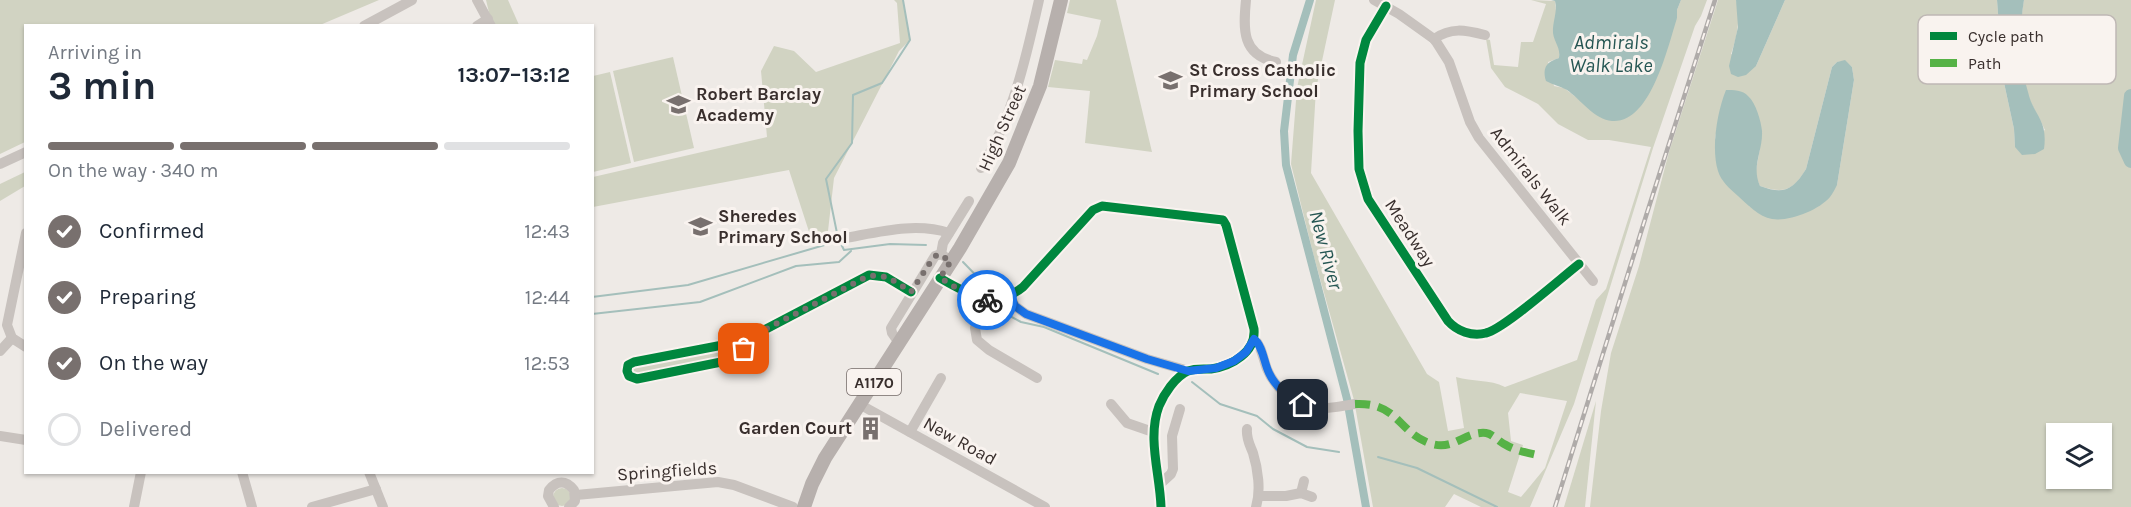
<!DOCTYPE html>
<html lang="en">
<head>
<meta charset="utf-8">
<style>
	:root { --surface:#fff; --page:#f6f6f7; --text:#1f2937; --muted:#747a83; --line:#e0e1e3; --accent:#78706e }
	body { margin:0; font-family:Karla,sans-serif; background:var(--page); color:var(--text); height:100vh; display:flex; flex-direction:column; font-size:22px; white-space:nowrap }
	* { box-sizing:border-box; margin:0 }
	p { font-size:20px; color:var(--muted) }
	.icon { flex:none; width:33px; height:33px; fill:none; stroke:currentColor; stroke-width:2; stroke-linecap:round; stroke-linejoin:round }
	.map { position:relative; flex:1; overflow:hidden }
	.drawer { position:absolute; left:24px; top:24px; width:570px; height:450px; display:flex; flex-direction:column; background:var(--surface); border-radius:0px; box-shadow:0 2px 4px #0004 }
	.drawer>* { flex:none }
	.fabs { position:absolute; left:2046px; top:423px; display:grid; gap:12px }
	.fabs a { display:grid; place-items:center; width:66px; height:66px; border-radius:0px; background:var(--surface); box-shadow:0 2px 4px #0004; font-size:30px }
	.pin { position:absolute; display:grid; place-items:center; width:51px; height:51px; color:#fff; margin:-26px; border-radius:12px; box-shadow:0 3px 9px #0006 }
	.courier { position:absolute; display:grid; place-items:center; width:60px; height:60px; margin:-30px; border:4px solid #1a73e8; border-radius:50%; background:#fff; color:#222; box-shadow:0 2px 8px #0007 }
	.summary em { font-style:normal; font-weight:700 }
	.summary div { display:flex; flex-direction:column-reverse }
	.summary { display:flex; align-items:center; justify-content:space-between; height:102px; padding:0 24px }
	h1 { font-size:39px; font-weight:700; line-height:45px }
	.bar { display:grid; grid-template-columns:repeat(4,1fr); gap:9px 6px; align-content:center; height:72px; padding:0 24px }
	.bar i { height:8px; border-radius:4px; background:var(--line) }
	.bar .current { background:var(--accent) }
	.bar p { grid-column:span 4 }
	ol { padding:0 24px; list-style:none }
	li { display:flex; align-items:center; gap:18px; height:66px }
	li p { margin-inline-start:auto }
	li .icon { padding:6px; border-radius:50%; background:var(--accent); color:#fff; stroke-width:4 }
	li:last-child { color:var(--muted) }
	li i { width:33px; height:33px; border:3px solid var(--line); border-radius:50% }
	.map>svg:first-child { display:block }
	.green { fill:#d1d3c2; fill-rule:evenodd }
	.water { fill:#a4bfbb }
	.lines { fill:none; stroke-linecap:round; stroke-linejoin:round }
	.stream { stroke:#a4bfbb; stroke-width:2 }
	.canal { stroke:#a4bfbb; stroke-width:8 }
	.river { stroke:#a4bfbb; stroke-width:14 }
	.minor { stroke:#c8c2be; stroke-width:10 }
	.major { stroke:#b7b0ad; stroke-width:14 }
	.rail-casing { stroke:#afaba9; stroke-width:4.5 }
	.rail { stroke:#f9f3ef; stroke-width:2; stroke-dasharray:7; stroke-linecap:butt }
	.quiet { stroke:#56b246; stroke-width:8; stroke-dasharray:15 8; stroke-linecap:butt }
	.cycleway-casing { stroke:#f9f3ef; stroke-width:13 }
	.cycleway { stroke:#00873e; stroke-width:9 }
	.done { stroke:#78706e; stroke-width:6; stroke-dasharray:0 10.8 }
	.route { stroke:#1a73e8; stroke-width:8 }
	.labels { text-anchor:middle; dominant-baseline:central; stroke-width:6; stroke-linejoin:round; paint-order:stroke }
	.shield { fill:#f9f3ef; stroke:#736a67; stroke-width:1.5 }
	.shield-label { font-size:16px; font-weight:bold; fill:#392f2d }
	.poi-label { font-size:18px; font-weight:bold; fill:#392f2d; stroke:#f9f3ef; text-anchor:start }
	.street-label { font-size:18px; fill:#392f2d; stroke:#f9f3ef }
	.water-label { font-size:20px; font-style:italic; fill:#265653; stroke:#f9f3ef }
	.key { fill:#f9f3ef; stroke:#bfb8b5; stroke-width:1.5 }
	.key-label { font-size:16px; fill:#392f2d }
</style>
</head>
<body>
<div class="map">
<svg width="2131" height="507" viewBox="0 0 2131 507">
	<rect width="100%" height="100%" fill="#eeeae6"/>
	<g class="green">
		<polygon points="0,0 379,0 320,25 26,26 25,142 0,154"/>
		<polygon points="486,0 508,0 519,25 492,25"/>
		<polygon points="894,0 903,0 910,40 899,51 834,178 828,231 813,244 789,170 593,207 593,177 767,137 761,71 774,46 794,51 816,72 900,43 897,3"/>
		<polygon points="1070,0 1116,0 1152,152 1085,143 1090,91 1048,87 1055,60 1082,64 1083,59 1087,60 1097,36 1101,20 1067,13"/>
		<path d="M1316 0H1335L1316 89 1311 173 1427 374 1439 382 1448 431 1464 428 1456 377C1472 382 1490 379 1505 387L1577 360 1596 300 1606 289 1651 147 1609 140H1588L1558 124 1538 104 1505 87 1491 68 1486 39 1490 40 1494 65 1518 67 1521 42H1533L1546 4 1531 0 1555 1 1560 52 1559 58 1548 62 1554 86 1564 88 1581 101 1677 18V10L1681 0H1707L1701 16 1695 26 1653 148 1574 404 1530 507H1481L1454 494 1445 507H1373L1354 400 1314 257 1291 164 1297 88ZM1520 393 1567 401 1545 468 1521 497 1508 492 1523 445 1511 441 1508 413Z"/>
		<path d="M1718 0H1736C1741 17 1737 38 1731 54L1756 66 1785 0H1997L2003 78 2014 129 2015 147 2045 130C2040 119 2032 107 2028 95 2019 70 2019 26 2024 0H2131V507H1590L1601 411 1611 353 1639 266 1669 152ZM1845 61 1852 67 1854 80 1837 185 1750 207 1715 138 1719 119 1760 148 1755 176 1760 186C1784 194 1793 191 1806 169L1832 67 1837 62ZM2056 434H2102V478H2056Z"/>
		<polygon points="673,57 694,148 634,162 613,71"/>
		<polygon points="610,72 631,163 593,172 593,76"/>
		<polygon points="25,172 25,186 0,201 0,184"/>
		<polygon points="725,350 727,356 634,375 631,368"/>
		<polygon points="1596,401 1585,507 1564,507"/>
		<circle cx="562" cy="497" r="9"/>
	</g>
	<g class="water">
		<path d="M1551 0H1681L1677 10V18C1668 46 1651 124 1612 121 1595 120 1580 99 1567 90 1560 86 1553 85 1546 81 1542 67 1547 62 1559 58 1561 48 1554 42 1553 33 1552 22 1558 12 1555 1Z"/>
		<polygon points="1736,0 1785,0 1756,66 1746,75 1738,77 1731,74 1729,66 1738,27"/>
		<path d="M1997 0H2024C2019 29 2020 64 2028 92 2034 117 2048 119 2044 149L2035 154 2022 155 2015 147 2014 129 2003 78Z"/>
		<path d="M1845 60 1852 67 1854 80 1837 185C1835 189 1833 193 1830 197 1819 210 1789 222 1772 219 1759 217 1747 204 1738 196 1730 189 1721 181 1718 171 1711 149 1717 112 1726 90 1733 90 1743 90 1748 96 1756 103 1761 121 1762 131 1763 151 1751 166 1760 186 1784 195 1793 190 1806 169L1832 67 1837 62Z"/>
	</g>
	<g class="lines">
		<g class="stream">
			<polyline points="903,0 910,40 882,83 853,95 852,143 826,179 838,238 844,250 890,244 926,245"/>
			<polyline points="963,262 992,292"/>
			<polyline points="592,297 688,285 828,244 838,238"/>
			<polyline points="1002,306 1008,315 1021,322 1044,327 1158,374"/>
			<polyline points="592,314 700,302 796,266 839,262 851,251"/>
			<polyline points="1192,382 1220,404 1257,416 1273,429 1307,447 1339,452"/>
			<polyline points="1378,457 1417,468 1497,507"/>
		</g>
		<polyline class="canal" points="1310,0 1293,55 1284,131 1286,165 1347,399 1366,507"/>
		<polyline class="river" points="2131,96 2125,148 2131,161"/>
		<g class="minor">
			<polyline points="477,0 491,26"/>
			<path d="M1246 0C1243 30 1242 55 1276 62"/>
			<polyline points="1374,0 1399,14 1434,39 1437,43 1449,62 1470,122 1479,138 1593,281"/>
			<path d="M1386 6 1366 40 1360 63 1358 131 1359 169 1368 199 1448 321C1457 331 1472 337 1486 333 1504 329 1561 278 1579 264"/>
			<polyline points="364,26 412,0"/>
			<polyline points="477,26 488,19"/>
			<path d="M1434 39C1451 27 1465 30 1485 35"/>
			<polyline points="0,164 26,152"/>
			<path d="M981 168C1013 117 1026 58 1039 0"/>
			<polyline points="26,233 7,325 12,338 26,347"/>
			<path d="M845 238C879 232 916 222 949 233"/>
			<polyline points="941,254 943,243 969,201"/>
			<path d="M940 278C967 294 995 310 1023 287L1093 210 1102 206 1223 220 1226 225 1254 329C1256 352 1232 366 1211 369 1204 369 1195 368 1188 371 1175 377 1164 394 1159 406 1147 438 1160 474 1161 507"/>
			<polyline points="1009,295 1015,306 1026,314 1147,359 1189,371"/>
			<polyline points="983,299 975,328 977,340 989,350 1037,378"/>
			<path d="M749 338 728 344 634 362 628 365 627 371 629 376 637 379 731 360C739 355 748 348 749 338L869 275 886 277 911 292"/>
			<path d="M1254 339C1262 346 1263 359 1267 369 1274 386 1293 405 1312 408 1326 410 1341 406 1355 404"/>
			<polyline points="899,343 892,333 891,328 935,256 941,254 951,261"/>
			<polyline points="0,351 12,338"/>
			<polyline points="859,404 1045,507"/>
			<polyline points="1111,404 1127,423 1153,432"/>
			<path d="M1247 429C1246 439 1250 445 1253 453 1258 469 1261 491 1256 507"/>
			<polyline points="910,432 941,378"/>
			<polyline points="0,436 26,440"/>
			<polyline points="242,472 252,507"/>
			<polyline points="369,472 383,507"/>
			<polyline points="1160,484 1171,474 1173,469 1172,436 1180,409"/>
			<polyline points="1301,493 1304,481"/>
			<polyline points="576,495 718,482 734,485 793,507"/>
			<polyline points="1259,496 1286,496 1301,493 1312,497"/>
			<polyline points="134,507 141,472"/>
			<polyline points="312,507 376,489"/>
			<path d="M554 507 548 496 549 490C557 480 566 480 574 490L575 501 569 507"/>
		</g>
		<polyline class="major" points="804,507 812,484 825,458 960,248 1009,163 1040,86 1061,0"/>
		<defs>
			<polyline id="rail" points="1555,507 1646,216 1715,0"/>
		</defs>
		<use href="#rail" class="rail-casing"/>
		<use href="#rail" class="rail"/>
		<path class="quiet" d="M1355 404C1398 402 1397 431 1429 443 1454 452 1464 431 1486 433 1493 434 1499 442 1506 445 1516 451 1529 453 1541 456"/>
		<defs>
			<g id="cycleway">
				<path d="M1386 6 1366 40 1360 63 1358 131 1359 169 1368 199 1448 321C1457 331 1472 337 1486 333 1504 329 1561 278 1579 264"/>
				<path d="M940 278C967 294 995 310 1023 287L1093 210 1102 206 1223 220 1226 225 1254 329C1256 352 1232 366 1211 369 1204 369 1195 368 1188 371 1175 377 1164 394 1159 406 1147 438 1160 474 1161 507"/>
				<path d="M749 338 728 344 634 362 628 365 627 371 629 376 637 379 731 360C739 355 748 348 749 338L869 275 886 277 911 292"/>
			</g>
		</defs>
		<use href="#cycleway" class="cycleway-casing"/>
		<use href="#cycleway" class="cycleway"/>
	</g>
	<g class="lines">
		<path class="done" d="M744 349 749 338 866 277C884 272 896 282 911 292L933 258 938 254 951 261 940 278 965 293 987 300"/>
		<path class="route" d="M987 300 1010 295 1015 306 1026 314 1147 359 1188 371 1216 368 1234 361 1246 352 1254 339C1263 346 1264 363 1269 373 1276 388 1289 397 1303 405"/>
	</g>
	<defs>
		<symbol id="school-bare" viewBox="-9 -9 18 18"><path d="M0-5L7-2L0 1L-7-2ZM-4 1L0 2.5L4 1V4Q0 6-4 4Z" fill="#78706e" stroke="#f9f3ef" stroke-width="2.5" paint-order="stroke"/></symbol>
		<symbol id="building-bare" viewBox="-9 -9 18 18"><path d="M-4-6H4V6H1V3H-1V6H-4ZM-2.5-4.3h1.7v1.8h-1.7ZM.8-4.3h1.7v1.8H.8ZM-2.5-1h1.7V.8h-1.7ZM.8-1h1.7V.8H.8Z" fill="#78706e" stroke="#f9f3ef" stroke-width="2.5" paint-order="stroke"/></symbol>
	</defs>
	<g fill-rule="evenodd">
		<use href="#school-bare" x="1154" y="64" width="33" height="33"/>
		<use href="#school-bare" x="662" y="88" width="33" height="33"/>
		<use href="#school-bare" x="684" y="210" width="33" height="33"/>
		<use href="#building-bare" x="854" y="412" width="33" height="33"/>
	</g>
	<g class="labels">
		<rect class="shield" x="847" y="369" width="54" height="26" rx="4.5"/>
		<g class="shield-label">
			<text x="874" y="382">A1170</text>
		</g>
		<g class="poi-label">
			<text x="1189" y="70">St Cross Catholic<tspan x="1189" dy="21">Primary School</tspan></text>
			<text x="696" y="94">Robert Barclay<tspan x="696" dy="21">Academy</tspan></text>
			<text x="718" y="216">Sheredes<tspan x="718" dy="21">Primary School</tspan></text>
			<text x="852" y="428" text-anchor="end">Garden Court</text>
		</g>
		<g class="street-label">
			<text transform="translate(1002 128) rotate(-66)">High Street</text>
			<text transform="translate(1531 176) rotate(52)">Admirals Walk</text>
			<text transform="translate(1410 233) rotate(57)">Meadway</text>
			<text transform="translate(960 441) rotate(29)">New Road</text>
			<text transform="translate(667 471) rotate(-4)">Springfields</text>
		</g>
		<g class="water-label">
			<text x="1611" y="42">Admirals<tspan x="1611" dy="23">Walk Lake</tspan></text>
			<text transform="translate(1326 250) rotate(75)">New River</text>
		</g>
	</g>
	<rect x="1918" y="15" width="198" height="69" rx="9" class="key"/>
	<rect x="1930" y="32" width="27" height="8" fill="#00873e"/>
	<rect x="1930" y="59" width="27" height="8" fill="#56b246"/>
	<g class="key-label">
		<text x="1968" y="42">Cycle path</text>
		<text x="1968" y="69">Path</text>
	</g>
</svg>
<div class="fabs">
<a><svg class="icon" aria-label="layers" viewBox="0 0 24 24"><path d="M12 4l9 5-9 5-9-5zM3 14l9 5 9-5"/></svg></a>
</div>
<div class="pin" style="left:744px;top:349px;background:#ea580c"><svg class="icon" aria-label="bag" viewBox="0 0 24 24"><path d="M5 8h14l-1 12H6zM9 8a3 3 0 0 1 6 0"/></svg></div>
<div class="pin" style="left:1303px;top:405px;background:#1f2937"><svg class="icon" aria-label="home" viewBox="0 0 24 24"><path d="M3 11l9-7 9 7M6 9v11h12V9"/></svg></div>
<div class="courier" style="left:987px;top:300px"><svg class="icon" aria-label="bike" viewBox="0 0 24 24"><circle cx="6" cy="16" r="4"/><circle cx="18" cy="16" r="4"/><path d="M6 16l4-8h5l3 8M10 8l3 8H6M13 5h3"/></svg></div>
<section class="drawer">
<div class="summary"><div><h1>3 min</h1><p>Arriving in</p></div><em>13:07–13:12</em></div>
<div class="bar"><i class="current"></i><i class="current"></i><i class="current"></i><i></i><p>On the way · 340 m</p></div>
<ol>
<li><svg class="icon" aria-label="check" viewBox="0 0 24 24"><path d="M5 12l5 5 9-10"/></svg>Confirmed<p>12:43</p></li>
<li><svg class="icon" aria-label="check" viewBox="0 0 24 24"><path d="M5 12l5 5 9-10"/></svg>Preparing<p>12:44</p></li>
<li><svg class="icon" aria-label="check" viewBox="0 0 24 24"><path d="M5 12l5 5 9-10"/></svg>On the way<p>12:53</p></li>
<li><i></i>Delivered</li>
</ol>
</section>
</div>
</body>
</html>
